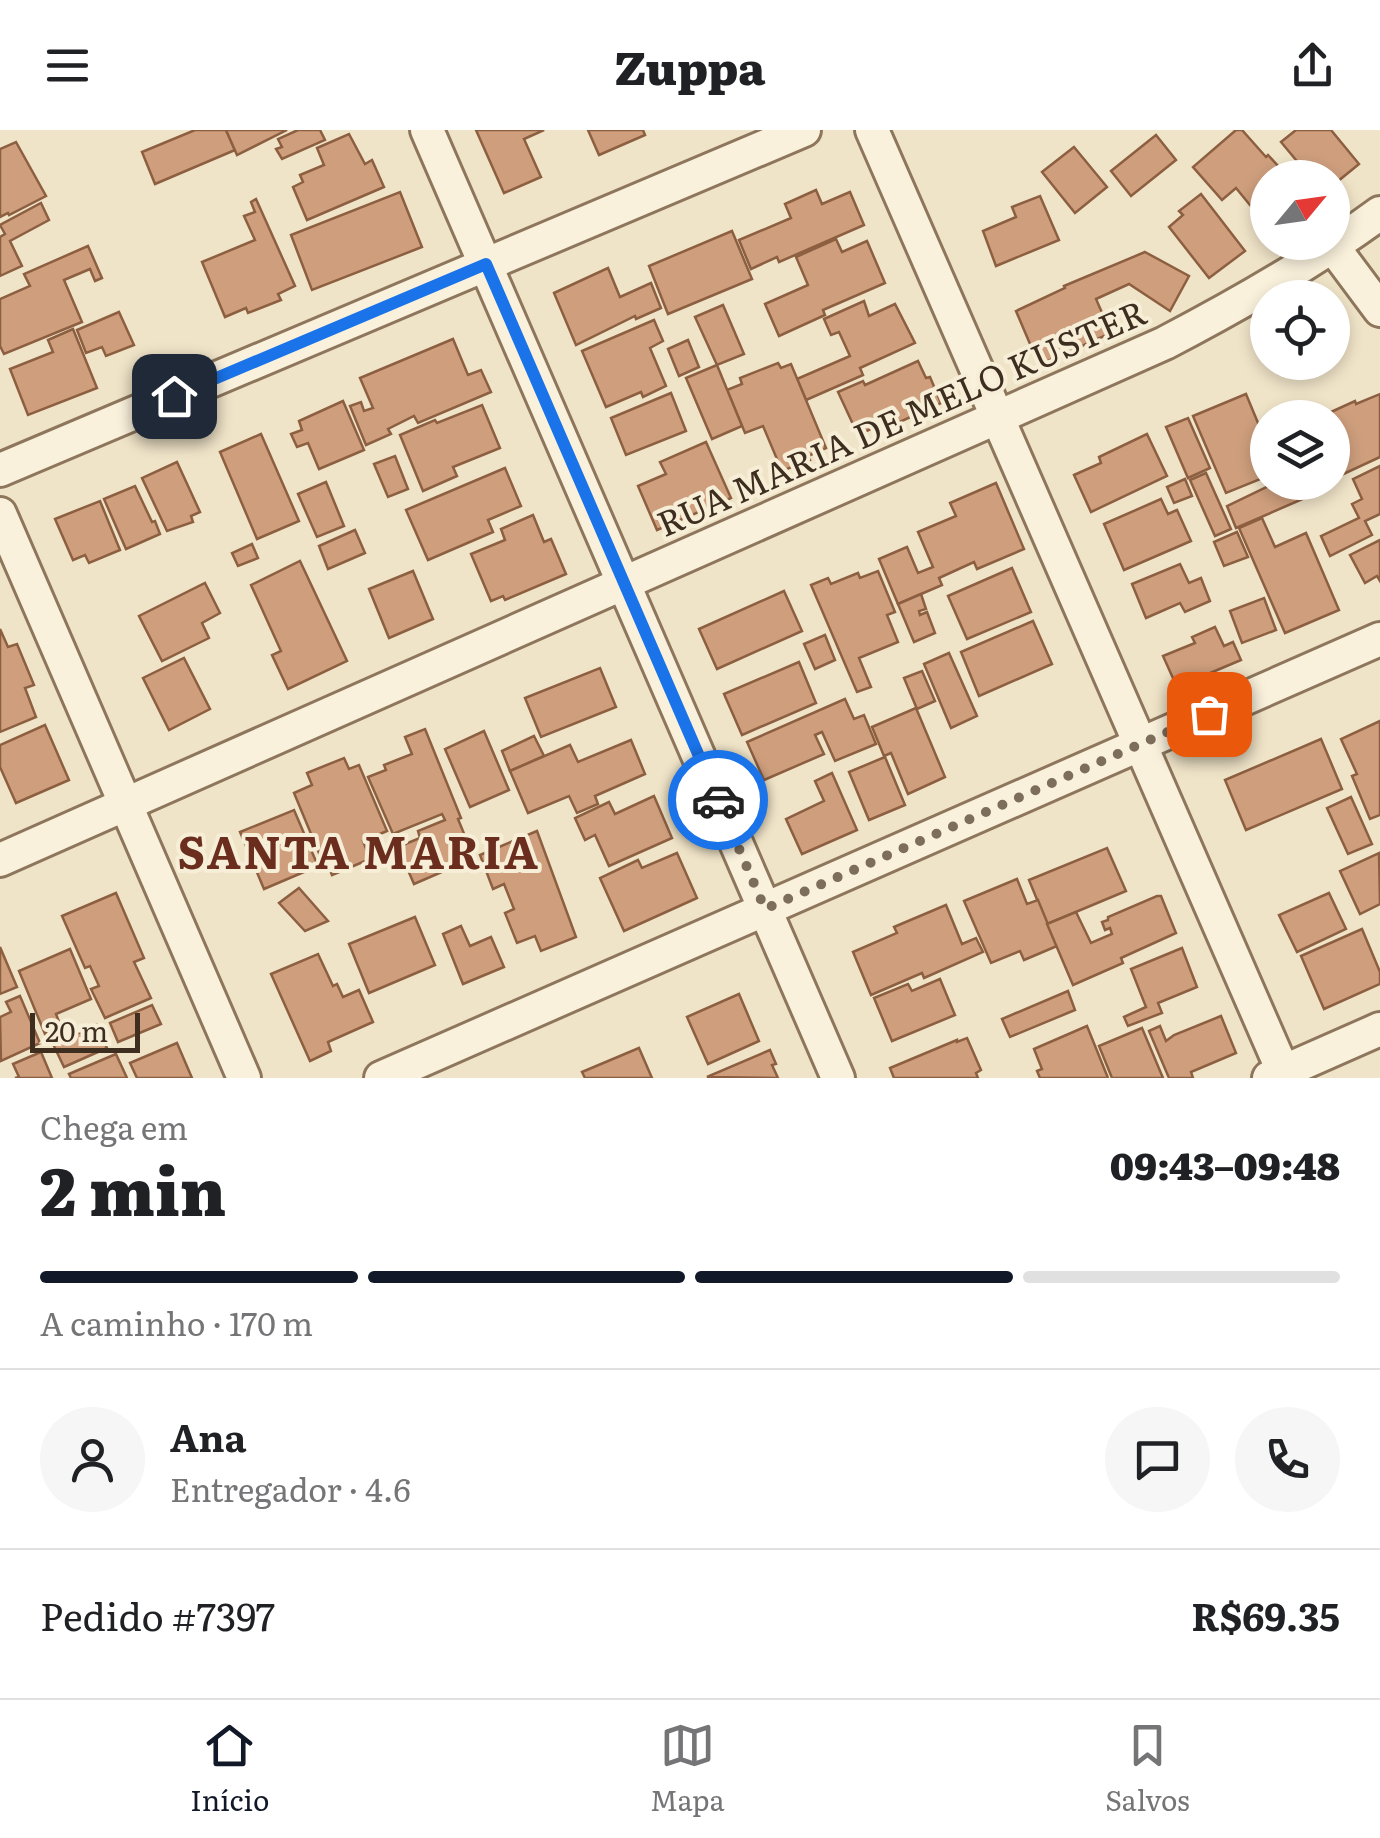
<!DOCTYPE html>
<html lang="pt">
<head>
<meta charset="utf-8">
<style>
	:root { --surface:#fff; --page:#f6f6f6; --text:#202124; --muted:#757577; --line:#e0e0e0; --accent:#111827 }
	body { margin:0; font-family:Literata,serif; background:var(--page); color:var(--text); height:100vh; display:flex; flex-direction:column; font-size:38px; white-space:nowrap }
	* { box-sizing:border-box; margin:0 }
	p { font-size:32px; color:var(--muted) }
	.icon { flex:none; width:55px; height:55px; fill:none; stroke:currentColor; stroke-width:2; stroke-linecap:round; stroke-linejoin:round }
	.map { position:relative; height:948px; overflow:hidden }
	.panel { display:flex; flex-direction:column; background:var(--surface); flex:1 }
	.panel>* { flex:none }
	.needle { width:65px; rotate:61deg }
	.buttons { position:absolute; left:1250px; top:30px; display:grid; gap:20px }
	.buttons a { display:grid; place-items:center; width:100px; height:100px; border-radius:50%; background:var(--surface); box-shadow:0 5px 15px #0003; font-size:50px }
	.scale { position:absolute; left:30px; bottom:25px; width:110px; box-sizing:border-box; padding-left:10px; border:5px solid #3d2e20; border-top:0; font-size:28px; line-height:35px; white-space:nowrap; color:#3d2e20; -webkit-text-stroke:8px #f7eed8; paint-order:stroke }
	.pin { position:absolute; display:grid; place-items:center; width:85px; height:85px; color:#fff; margin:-42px; border-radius:20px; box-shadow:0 5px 15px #0006 }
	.courier { position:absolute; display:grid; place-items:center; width:100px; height:100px; margin:-50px; border:8px solid #1a73e8; border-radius:50%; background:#fff; color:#222; box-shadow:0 2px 12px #0007 }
	.summary em { font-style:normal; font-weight:800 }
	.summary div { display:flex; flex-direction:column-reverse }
	.summary { display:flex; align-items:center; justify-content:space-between; height:170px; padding:0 40px }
	h1 { font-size:65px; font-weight:800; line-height:75px }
	.bar { display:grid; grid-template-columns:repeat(4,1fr); gap:15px 10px; align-content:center; height:120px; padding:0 40px }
	.bar i { height:12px; border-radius:8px; background:var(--line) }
	.bar .current { background:var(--accent) }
	.bar p { grid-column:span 4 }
	.line { display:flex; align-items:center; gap:25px; padding:0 40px; border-top:2px solid var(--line) }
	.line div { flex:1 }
	.round { display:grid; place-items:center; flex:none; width:105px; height:105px; border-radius:52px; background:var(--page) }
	header { display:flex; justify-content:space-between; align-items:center; height:130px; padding:0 40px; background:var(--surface); font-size:45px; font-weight:800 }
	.dock { display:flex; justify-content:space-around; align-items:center; height:140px; border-top:2px solid var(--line); background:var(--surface); font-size:28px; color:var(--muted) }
	.dock a { display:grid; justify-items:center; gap:5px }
	.dock .current { color:var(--accent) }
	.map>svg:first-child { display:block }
	.building { fill:#cf9f7d; stroke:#8d5f41; stroke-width:2.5 }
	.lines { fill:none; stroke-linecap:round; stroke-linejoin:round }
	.minor-casing { stroke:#8d765c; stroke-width:38 }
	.minor { stroke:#faf1dc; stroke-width:32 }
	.done { stroke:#7c6e5b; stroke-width:10; stroke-dasharray:0 18 }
	.route { stroke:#1a73e8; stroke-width:12 }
	.labels { text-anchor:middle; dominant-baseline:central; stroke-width:8; stroke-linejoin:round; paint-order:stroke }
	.street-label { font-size:35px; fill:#3d2e20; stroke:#f7eed8 }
	.district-label { font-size:45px; font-weight:bold; letter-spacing:2.5px; fill:#6b2e1e; stroke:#f7eed8 }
</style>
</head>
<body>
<header><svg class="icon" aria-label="menu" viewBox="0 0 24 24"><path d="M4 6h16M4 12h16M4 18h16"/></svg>Zuppa<svg class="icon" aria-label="share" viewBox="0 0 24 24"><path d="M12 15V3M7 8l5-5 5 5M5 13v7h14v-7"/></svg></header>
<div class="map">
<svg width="1380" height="948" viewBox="0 0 1380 948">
	<rect width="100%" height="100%" fill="#f0e4c8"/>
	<g class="building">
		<polygon points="195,0 226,0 235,20 155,54 142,22"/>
		<polygon points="226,0 287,0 237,25"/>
		<polygon points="298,0 320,0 325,10 282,29 276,19 282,17 278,9"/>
		<polygon points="476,0 544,0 524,9 541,47 504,63"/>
		<polygon points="588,0 643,0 645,5 599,25"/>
		<polygon points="1236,0 1242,0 1266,27 1268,25 1289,48 1268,48 1268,97 1236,58 1222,70 1193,37"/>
		<polygon points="1296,0 1331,0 1359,34 1332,56 1332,48 1311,48 1281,12"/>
		<polygon points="349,4 365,34 372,30 384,57 307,90 293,57 303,52 300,45 324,35 317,18"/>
		<polygon points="1156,5 1176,30 1131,66 1111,41"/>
		<polygon points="16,12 46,66 9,85 8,83 0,87 0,19"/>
		<polygon points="1074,17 1107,57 1075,83 1042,42"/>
		<polygon points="816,60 822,74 850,62 864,95 779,132 777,127 751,139 739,110 791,88 785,74"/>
		<polygon points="400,62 422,117 312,160 291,105"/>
		<polygon points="1201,64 1245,121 1209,148 1169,97 1183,85 1179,81"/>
		<polygon points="1040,66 1059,110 996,136 983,101 1016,87 1012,77"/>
		<polygon points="256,69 295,156 278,164 281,170 248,183 246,178 225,187 202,132 255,110 244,86 255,82 251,72"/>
		<polygon points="41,73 49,90 10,111 22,136 0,146 0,107 5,104 0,95"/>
		<polygon points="732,101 752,149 668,184 649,136"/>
		<polygon points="836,109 842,122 867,111 885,153 823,180 825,185 779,206 765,174 808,155 796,127"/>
		<polygon points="88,116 102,148 95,151 90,139 64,150 82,192 4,224 0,216 0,169 30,156 24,144"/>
		<polygon points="1145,122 1189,146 1170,181 1129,154 1096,169 1111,203 1039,235 1016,181 1065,158 1064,156"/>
		<polygon points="608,138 620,167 651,153 661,178 636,189 635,186 576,215 554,163"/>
		<polygon points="864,171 869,186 895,174 915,213 860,238 863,245 806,270 797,249 850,226 839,202 831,205 824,189"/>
		<polygon points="723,175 744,224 717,235 695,187"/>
		<polygon points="119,182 134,215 106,226 102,217 86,223 77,200"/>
		<polygon points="654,190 663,211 650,218 666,256 643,267 641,262 606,277 582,221"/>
		<polygon points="73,199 97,258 28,285 10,239 53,222 48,210"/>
		<polygon points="453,209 468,245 481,240 491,262 418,293 414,286 388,299 391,304 366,315 350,276 361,272 364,281 373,278 360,248"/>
		<polygon points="688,210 699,237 679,246 668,219"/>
		<polygon points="918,231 926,248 930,247 941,273 878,302 875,297 858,305 838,262 863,251 865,255"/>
		<polygon points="778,233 781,238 791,234 826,318 808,326 810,330 782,341 763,296 745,303 727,260 742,254 740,248"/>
		<polygon points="717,235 742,296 712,309 686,248"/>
		<polygon points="671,263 686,301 626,325 611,288"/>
		<polygon points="1246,264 1268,317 1268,346 1226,363 1193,286"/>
		<polygon points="1380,264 1380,327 1335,348 1332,334 1338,331 1332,318 1332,308 1341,305 1331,282 1355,271 1356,274"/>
		<polygon points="343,271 364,320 319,339 308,313 297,317 291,304 302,300 299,291"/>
		<polygon points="482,275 500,318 453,337 457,346 423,361 400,305 435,290 437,293"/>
		<polygon points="1188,288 1210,338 1188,348 1166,297"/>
		<polygon points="261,304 299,391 257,409 220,322"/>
		<polygon points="1147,304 1167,346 1091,382 1074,345 1101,333 1099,327"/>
		<polygon points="706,312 731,368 657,400 638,356 666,344 660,332"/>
		<polygon points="395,326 408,359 388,367 374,334"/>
		<polygon points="177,332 200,382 191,386 193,392 167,401 142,348"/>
		<polygon points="1380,336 1380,384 1365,391 1372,405 1330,426 1321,406 1359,388 1352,374 1362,369 1353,349"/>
		<polygon points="505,338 521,376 488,390 493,402 428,430 406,380"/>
		<polygon points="1206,343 1231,399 1215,406 1190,350"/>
		<polygon points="1185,349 1192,366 1174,373 1167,357"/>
		<polygon points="326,352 344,396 317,407 298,364"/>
		<polygon points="1277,352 1301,352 1307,367 1236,398 1227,376"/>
		<polygon points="996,353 1024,419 977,439 974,432 939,448 942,455 898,474 879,429 907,417 918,443 933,437 918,402 956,386 950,373"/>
		<polygon points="135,356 152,392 155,391 160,404 126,419 104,369"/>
		<polygon points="1161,369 1168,384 1177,380 1191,411 1124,440 1104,394"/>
		<polygon points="100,371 120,420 89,433 85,425 73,430 55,389"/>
		<polygon points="533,385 544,412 551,409 566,444 505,470 503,466 491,471 471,424 505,410 501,399"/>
		<polygon points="1262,388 1275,417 1306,403 1339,480 1285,503 1239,398"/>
		<polygon points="355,400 365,423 328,439 319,416"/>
		<polygon points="1237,402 1248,427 1224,436 1214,412"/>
		<polygon points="1380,410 1380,451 1377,446 1365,453 1350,425"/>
		<polygon points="252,414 258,428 238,436 232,423"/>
		<polygon points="300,431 347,531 288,559 272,525 281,521 251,455"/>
		<polygon points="1180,434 1189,453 1201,448 1210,471 1185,482 1180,473 1146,488 1132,454"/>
		<polygon points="1012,438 1031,482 967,509 948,466"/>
		<polygon points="413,441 433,489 389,508 369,459"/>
		<polygon points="878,441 895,482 887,485 898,512 859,528 871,557 857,562 811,455 828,448 831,454 858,443 860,448"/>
		<polygon points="205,453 220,483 202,493 209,508 162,531 139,486"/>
		<polygon points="784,461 802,501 717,539 699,499"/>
		<polygon points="921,464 926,479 919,481 920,485 927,482 935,503 914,512 898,474"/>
		<polygon points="1264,468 1276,500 1242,513 1230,481"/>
		<polygon points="1033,491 1052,534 979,566 961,522"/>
		<polygon points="1215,497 1224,516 1233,512 1241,530 1177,557 1163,526 1195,513 1192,507"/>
		<polygon points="0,499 8,517 17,514 34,555 25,558 36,587 0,602"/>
		<polygon points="825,505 835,530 815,539 804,514"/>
		<polygon points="949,523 977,586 951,598 924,534"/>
		<polygon points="184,528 210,579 169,600 143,548"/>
		<polygon points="799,532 816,573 742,605 724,564"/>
		<polygon points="600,538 616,577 541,607 525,568"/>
		<polygon points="922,541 935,571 917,579 904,548"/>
		<polygon points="845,569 854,589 864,585 876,614 835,631 822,602 815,605 824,624 764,650 747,612"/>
		<polygon points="916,578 945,647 908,664 891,623 884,626 872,597"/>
		<polygon points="1380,591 1380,685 1370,689 1352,646 1357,644 1341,609"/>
		<polygon points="45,595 69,650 16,673 0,637 0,615"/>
		<polygon points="425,599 461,688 458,689 474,728 414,754 398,717 420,708 418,701 445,690 442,684 393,704 368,647 386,640 384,635 412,624 405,607"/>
		<polygon points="484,601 509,660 470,677 445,619"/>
		<polygon points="534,606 544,626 510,641 502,621"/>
		<polygon points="1321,609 1342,659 1246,700 1225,650"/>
		<polygon points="631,610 645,644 595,666 598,674 577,683 569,666 528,683 510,641 570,615 578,632"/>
		<polygon points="885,627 905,675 869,690 849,642"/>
		<polygon points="344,628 349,639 359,635 387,701 363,711 370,729 332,745 327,733 324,735 294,663 312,655 307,643"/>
		<polygon points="832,643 857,700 802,724 786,689 824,671 815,651"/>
		<polygon points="654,666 672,708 609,736 595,705 585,710 575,688 609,672 615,684"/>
		<polygon points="1351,667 1372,714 1348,724 1327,678"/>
		<polygon points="294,680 318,736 264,759 240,702"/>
		<polygon points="537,701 576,807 541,821 535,806 517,813 505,783 514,779 504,754 493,759 480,725"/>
		<polygon points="1107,718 1126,761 1047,794 1029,750"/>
		<polygon points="677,723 697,768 624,801 600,748 638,730 642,738"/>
		<polygon points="1379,723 1380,774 1360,784 1340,741"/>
		<polygon points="1017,749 1027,774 1038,770 1057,816 1024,830 1020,821 991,833 964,771"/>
		<polygon points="299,758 328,791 305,801 279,773"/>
		<polygon points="116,763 144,828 134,832 151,868 105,888 91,859 99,856 90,836 85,838 62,786"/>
		<polygon points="1329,763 1346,799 1297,822 1279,785"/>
		<polygon points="1157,766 1161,766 1176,803 1121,828 1123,833 1073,855 1047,794 1076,782 1091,813 1112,804 1110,798 1105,800 1102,792 1108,790 1108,787"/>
		<polygon points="946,775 962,814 976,808 983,822 924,848 922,843 871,865 853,822 897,803 894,797"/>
		<polygon points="415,787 435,835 369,863 349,814"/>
		<polygon points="461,796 470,816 491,807 504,837 463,854 443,804"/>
		<polygon points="1362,799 1380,842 1380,854 1324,879 1301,826"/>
		<polygon points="0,817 17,857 0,864"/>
		<polygon points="1182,818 1197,857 1158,873 1162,883 1128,896 1124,887 1146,877 1131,839"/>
		<polygon points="70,819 91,869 56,884 61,897 45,904 19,841"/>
		<polygon points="318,824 333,856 337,854 343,867 359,860 373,892 328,912 331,921 310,931 271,844"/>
		<polygon points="940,849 955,885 892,911 874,868 908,854 912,861"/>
		<polygon points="1068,861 1075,880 1010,907 1002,889"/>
		<polygon points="739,864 759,911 708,934 687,887"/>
		<polygon points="20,866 40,913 1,931 0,887 11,882 6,872"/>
		<polygon points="152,875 161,894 118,912 110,893"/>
		<polygon points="1221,886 1236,923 1191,942 1193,948 1169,948 1149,901 1160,896 1166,911 1174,905"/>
		<polygon points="97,895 107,918 64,937 53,914"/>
		<polygon points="1087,896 1108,948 1040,948 1037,941 1042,939 1034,919"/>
		<polygon points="1142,898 1163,948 1112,948 1099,916"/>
		<polygon points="967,908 981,940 976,943 978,948 894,948 890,938 957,910 957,912"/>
		<polygon points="177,913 192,948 137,948 130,933"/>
		<polygon points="639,918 652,948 585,948 582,942"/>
		<polygon points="770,920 776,934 772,935 778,948 707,947"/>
		<polygon points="41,922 52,948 15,948 19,947 13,934"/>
		<polygon points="116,924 127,948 71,948 69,944"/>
	</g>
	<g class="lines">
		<defs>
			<g id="minor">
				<polyline points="427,0 838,948"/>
				<polyline points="872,0 1286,948"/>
				<polyline points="1333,117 1380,180"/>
				<polyline points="0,340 804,0"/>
				<polyline points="0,384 244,948"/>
				<path d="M0 730 1165 213C1240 174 1312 133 1380 83"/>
				<polyline points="381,948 1380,509"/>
				<polyline points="1269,948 1380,899"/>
			</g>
		</defs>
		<use href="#minor" class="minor-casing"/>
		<use href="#minor" class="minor"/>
	</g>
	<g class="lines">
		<polyline class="done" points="718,670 765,779 1209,584"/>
		<polyline class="route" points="174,266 486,134 718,670"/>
	</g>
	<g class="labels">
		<g class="street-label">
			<text transform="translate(901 286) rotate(-24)">RUA MARIA DE MELO KUSTER</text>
		</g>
		<g class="district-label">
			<text x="359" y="719">SANTA MARIA</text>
		</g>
	</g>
</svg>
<div class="buttons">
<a><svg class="needle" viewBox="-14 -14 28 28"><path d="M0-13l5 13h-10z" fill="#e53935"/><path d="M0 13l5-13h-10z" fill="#757577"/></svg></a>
<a><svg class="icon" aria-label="locate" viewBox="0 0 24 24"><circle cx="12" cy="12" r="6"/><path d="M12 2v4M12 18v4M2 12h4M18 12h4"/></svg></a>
<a><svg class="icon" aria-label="layers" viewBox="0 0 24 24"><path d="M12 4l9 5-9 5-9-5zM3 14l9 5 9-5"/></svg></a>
</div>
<div class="scale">20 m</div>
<div class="pin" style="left:1209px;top:584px;background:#ea580c"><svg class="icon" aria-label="bag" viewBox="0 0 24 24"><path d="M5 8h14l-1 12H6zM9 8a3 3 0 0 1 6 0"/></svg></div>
<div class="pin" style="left:174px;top:266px;background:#1f2937"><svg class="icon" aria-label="home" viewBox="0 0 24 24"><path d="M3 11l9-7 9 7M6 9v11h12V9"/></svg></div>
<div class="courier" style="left:718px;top:670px"><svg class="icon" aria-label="car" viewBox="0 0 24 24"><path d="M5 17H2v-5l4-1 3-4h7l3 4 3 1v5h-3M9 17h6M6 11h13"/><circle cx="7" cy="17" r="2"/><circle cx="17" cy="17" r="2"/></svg></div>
</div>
<section class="panel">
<div class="summary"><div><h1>2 min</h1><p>Chega em</p></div><em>09:43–09:48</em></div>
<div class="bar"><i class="current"></i><i class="current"></i><i class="current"></i><i></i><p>A caminho · 170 m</p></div>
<div class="line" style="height:180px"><a class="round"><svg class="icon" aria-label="person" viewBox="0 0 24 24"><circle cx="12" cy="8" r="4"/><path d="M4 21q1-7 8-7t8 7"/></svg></a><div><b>Ana</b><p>Entregador · 4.6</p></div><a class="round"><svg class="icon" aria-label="chat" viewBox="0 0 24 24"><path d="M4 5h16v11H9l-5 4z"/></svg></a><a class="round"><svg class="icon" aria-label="phone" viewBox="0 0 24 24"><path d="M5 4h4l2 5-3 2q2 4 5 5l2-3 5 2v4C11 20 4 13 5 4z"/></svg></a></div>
<div class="line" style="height:130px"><div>Pedido #7397</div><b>R$69.35</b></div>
</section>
<nav class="dock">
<a class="current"><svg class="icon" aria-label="home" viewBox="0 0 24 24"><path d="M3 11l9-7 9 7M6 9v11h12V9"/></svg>Início</a>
<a><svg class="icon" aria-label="map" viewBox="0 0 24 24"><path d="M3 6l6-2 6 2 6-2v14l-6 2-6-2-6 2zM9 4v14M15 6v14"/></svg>Mapa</a>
<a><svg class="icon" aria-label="saved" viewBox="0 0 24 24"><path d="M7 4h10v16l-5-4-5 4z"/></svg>Salvos</a>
</nav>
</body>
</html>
